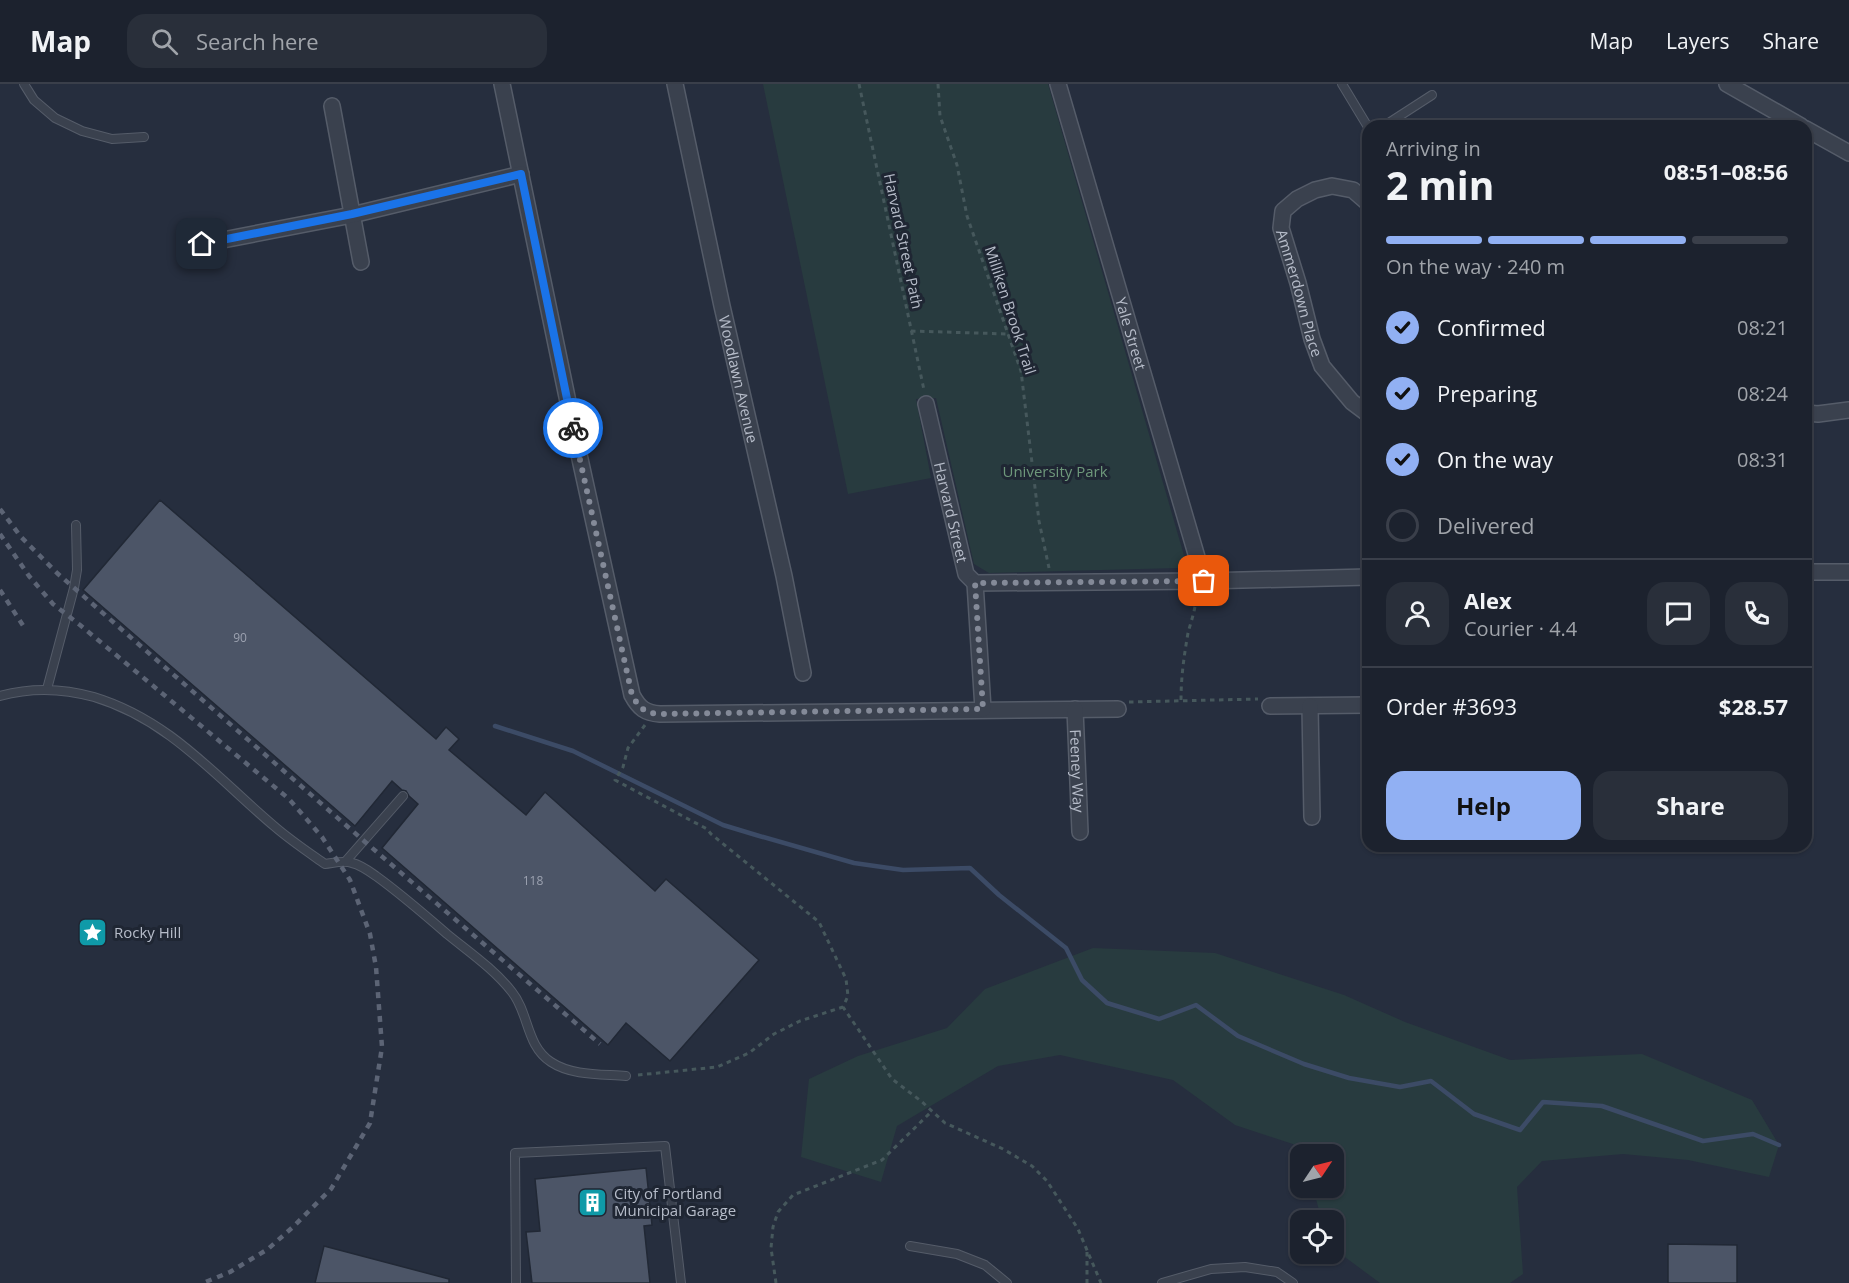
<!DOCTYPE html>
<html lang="en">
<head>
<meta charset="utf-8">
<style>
	:root { --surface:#1c222e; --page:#292f3a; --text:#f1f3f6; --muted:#a0a4aa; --line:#3a3f4a; --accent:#91b0f3 }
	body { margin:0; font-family:"Open Sans",sans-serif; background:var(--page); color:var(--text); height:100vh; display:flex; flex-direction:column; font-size:22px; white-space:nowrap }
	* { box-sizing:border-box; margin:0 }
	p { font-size:20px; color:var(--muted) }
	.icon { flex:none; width:33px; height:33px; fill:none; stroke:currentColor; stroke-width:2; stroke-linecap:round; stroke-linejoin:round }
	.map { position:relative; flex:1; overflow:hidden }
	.panel { position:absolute; left:1362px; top:36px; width:450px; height:732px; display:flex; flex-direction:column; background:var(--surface); border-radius:18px; box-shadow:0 2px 4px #0004,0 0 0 2px var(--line) }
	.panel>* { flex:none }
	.needle { width:39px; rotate:55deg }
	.buttons { position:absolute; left:1290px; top:1060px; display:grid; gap:12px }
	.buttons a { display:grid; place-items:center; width:54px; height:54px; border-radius:12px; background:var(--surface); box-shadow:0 2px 4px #0004,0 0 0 2px var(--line); font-size:30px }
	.pin { position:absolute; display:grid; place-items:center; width:51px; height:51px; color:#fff; margin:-26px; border-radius:12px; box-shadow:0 3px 9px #0006 }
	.courier { position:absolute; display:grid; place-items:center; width:60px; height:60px; margin:-30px; border:4px solid #1a73e8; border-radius:50%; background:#fff; color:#222; box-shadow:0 2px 8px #0007 }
	.overview em { font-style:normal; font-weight:700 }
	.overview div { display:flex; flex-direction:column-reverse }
	.overview { display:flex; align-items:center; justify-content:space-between; height:102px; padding:0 24px }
	h1 { font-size:39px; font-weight:700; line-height:45px }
	.bar { display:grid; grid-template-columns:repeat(4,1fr); gap:9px 6px; align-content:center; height:72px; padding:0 24px }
	.bar i { height:8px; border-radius:4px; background:var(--line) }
	.bar .active { background:var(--accent) }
	.bar p { grid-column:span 4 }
	.line { display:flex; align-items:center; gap:15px; padding:0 24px; border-top:2px solid var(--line) }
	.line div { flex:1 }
	.round { display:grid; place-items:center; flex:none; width:63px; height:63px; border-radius:18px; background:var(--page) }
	ol { padding:0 24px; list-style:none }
	li { display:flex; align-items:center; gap:18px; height:66px }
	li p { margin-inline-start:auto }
	li .icon { padding:6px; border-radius:50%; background:var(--accent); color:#111; stroke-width:4 }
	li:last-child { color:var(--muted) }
	li i { width:33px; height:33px; border:3px solid var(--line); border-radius:50% }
	.cta { display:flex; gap:12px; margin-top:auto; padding:12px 24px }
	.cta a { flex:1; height:69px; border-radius:18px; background:var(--accent); color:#111; font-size:24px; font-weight:700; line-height:69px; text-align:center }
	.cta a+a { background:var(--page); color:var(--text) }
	header { display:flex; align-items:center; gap:36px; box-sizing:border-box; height:84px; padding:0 30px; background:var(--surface); border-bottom:2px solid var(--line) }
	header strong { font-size:28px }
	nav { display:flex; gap:33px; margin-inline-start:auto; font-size:21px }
	.search { width:420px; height:54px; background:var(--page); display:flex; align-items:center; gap:15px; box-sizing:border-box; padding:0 21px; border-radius:18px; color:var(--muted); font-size:22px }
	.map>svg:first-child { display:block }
	.green { fill:#283b3f }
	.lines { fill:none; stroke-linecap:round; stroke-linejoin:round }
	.stream { stroke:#3c4b66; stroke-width:4.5 }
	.building { fill:#4c5567; stroke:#212835; stroke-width:1.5 }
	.lane-casing { stroke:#555c69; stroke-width:10 }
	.street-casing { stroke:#555c69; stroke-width:18 }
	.path { stroke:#46585c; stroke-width:3; stroke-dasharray:4.5 4.5; stroke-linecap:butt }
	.lane { stroke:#3a414e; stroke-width:8 }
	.street { stroke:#3a414e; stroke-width:15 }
	.rail { stroke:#5c6475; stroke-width:4.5; stroke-dasharray:6 6; stroke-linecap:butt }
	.done { stroke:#848a98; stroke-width:6; stroke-dasharray:0 10.8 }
	.route { stroke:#1a73e8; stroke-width:8 }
	.labels { text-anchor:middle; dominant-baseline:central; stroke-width:6; stroke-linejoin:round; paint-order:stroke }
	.number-label { font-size:12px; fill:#9ca2b0 }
	.street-label { font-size:15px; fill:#b6bcc9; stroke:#1f2633 }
	.park-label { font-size:15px; fill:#6e987b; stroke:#1f2633 }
	.poi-label { font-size:15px; fill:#b6bcc9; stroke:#1f2633; text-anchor:start }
</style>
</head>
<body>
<header>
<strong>Map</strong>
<div class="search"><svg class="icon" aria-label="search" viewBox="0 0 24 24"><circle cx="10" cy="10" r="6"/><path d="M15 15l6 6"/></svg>Search here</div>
<nav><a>Map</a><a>Layers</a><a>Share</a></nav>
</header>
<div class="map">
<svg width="1849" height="1199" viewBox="0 0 1849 1199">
	<rect width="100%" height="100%" fill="#262e3e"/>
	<g class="green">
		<polygon points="763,0 1048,0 1185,475 1185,479 1178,484 989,489 974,480 936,314 916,315 931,394 848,410"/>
		<polygon points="1093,864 1215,869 1344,911 1405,938 1510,976 1642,970 1752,1016 1779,1061 1769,1093 1688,1076 1623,1070 1542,1077 1517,1103 1523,1190 1510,1199 1380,1199 1334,1165 1334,1137 1322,1137 1313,1104 1334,1104 1334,1071 1305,1071 1302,1063 1235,1041 1173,996 1060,971 998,982 897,1042 881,1098 801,1073 809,995 858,972 947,944 985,905"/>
	</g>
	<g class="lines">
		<polyline class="stream" points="495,642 573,667 723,741 756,751 854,779 903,786 970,784 999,811 1066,864 1082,896 1107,919 1159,935 1196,921 1238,952 1304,980 1349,994 1400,1003 1431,997 1474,1030 1520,1046 1543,1018 1602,1022 1703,1057 1753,1050 1779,1061"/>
	</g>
	<g class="building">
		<polygon points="160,416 436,655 446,643 459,655 449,666 526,731 545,708 655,807 666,795 759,876 670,977 626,939 608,961 382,764 418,720 409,712 406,707 402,706 392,697 355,742 83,506"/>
		<polygon points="646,1084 652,1141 644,1142 650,1199 532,1199 526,1148 540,1147 535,1095"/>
		<polygon points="1668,1160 1737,1161 1737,1199 1668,1199"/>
		<polygon points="324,1162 449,1195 449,1199 315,1199"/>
	</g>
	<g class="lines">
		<defs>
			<g id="lane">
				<polyline points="24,0 34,16 55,34 82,47 112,55 144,53"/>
				<polyline points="1342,0 1368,43"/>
				<polyline points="1384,42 1432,11"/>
				<polyline points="47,605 74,504 77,486 76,441"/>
				<path d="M0 612C32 603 62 604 94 613 170 636 216 693 274 742 290 756 308 768 325 780 334 779 344 776 352 779 361 781 369 787 376 792 401 810 424 830 447 850 469 868 494 885 512 908 529 929 526 962 551 978 572 992 602 990 626 992"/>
				<polyline points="345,778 403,712"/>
				<polyline points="910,1162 957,1170 985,1181 1007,1199"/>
				<polyline points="516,1199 515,1069 665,1062 681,1199"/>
				<polyline points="1162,1199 1211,1185 1245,1183 1277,1188 1293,1199"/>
			</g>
			<g id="street">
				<path d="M502 0 578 366 632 611C639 624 645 629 660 630L1118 625"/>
				<path id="s1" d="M675 0 722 222 784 492 803 589"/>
				<path id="s2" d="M1058 0 1204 497"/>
				<polyline points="1727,0 1801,42"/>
				<polyline points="332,22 361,178"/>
				<polyline points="1806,45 1849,69"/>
				<path id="s3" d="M1368 119 1353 106 1332 102 1315 106 1297 115 1283 127 1281 144 1298 199 1312 255 1322 282 1352 318 1368 330"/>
				<polyline points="202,160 352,131 521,90"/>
				<path id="s4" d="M926 320 966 490 975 499 1204 497 1368 493"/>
				<polyline points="1806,329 1818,330 1849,326"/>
				<polyline points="1806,488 1849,488"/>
				<polyline points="975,499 983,625"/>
				<polyline points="1270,622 1368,621"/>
				<polyline points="1310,622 1312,733"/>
				<path id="s5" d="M1075 625 1080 748"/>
			</g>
		</defs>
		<use href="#lane" class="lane-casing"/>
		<use href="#street" class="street-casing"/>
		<g class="path">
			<polyline points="859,0 924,306"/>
			<polyline points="938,0 940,32 957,81 967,132 1021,287 1039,437 1049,484"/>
			<polyline points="911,247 1008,250"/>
			<path d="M1181 616C1181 593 1184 572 1188 549 1191 537 1196 525 1196 512"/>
			<polyline points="1129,618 1258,615"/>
			<polyline points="645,641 628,664 623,683 615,696 707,745 711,750 819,838 846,895 848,912 843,923 892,995 921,1017 945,1039 1003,1065 1032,1082 1047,1097 1078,1145 1101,1199"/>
			<polyline points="638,991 717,983 749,969 774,950 800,937 843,923"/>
			<polyline points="1087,1168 1087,1199"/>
			<polyline points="776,1199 771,1164 773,1143 778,1128 793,1111 882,1076 932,1027"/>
		</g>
		<use href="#lane" class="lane"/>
		<use href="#street" class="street"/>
		<g class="rail">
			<polyline points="0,425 21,453 57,489 364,757 600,960"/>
			<polyline points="0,450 29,492 53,520 80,541 289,715 322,753 350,796 370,850 376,883 382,963 370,1039 331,1105 294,1142 268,1165 230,1188 203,1199"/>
			<polyline points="0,506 24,543"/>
		</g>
	</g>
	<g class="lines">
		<path class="done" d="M573 344 632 611C639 624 645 629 660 630L983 625 975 499 1204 497"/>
		<polyline class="route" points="202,160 352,130 521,90 573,344"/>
	</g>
	<defs>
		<symbol id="sight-square" viewBox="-11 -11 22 22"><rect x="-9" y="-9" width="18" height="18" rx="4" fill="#0f9aa8" stroke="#1f2633"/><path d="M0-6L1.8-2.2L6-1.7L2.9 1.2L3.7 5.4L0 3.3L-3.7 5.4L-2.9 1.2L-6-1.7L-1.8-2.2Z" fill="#fff"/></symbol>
		<symbol id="building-square" viewBox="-11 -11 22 22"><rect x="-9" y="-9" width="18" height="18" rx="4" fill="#0f9aa8" stroke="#1f2633"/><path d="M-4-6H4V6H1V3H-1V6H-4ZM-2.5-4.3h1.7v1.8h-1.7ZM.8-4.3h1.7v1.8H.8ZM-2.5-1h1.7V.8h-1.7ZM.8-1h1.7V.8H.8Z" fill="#fff"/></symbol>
	</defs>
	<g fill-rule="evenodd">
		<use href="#sight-square" x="76" y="832" width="33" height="33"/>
		<use href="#building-square" x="576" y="1102" width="33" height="33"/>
	</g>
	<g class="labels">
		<g class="number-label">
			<text x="240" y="553">90</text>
			<text x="533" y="796">118</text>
		</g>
		<g class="street-label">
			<text transform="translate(904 157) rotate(78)">Harvard Street Path</text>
			<text stroke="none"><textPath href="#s3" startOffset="182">Ammerdown Place</textPath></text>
			<text transform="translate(1011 226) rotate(72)">Milliken Brook Trail</text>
			<text stroke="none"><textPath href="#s2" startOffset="260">Yale Street</textPath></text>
			<text stroke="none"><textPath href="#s1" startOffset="302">Woodlawn Avenue</textPath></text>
			<text stroke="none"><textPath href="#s4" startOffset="111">Harvard Street</textPath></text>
			<text stroke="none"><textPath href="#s5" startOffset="62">Feeney Way</textPath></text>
		</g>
		<g class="park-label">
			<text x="1055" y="387">University Park</text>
		</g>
		<g class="poi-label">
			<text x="114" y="848">Rocky Hill</text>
			<text x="614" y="1109">City of Portland<tspan x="614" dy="17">Municipal Garage</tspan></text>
		</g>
	</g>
</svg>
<div class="buttons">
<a><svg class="needle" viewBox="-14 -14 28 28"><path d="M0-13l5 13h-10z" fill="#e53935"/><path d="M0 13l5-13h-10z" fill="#a0a4aa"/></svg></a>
<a><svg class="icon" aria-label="locate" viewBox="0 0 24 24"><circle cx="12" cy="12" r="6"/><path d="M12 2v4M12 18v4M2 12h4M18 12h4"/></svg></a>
</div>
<div class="pin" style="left:1204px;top:497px;background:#ea580c"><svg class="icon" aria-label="bag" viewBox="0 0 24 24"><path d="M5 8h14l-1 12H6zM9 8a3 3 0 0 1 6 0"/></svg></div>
<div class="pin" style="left:202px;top:160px;background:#1f2937"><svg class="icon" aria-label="home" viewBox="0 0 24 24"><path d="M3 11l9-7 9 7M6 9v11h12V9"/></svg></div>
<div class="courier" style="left:573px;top:344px"><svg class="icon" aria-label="bike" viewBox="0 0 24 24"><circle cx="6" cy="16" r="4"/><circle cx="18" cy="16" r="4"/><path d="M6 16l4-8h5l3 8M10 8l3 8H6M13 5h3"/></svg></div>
<section class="panel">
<div class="overview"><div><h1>2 min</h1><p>Arriving in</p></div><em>08:51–08:56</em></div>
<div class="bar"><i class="active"></i><i class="active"></i><i class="active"></i><i></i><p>On the way · 240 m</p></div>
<ol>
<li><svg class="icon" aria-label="check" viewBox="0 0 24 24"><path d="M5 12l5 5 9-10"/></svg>Confirmed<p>08:21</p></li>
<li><svg class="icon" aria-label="check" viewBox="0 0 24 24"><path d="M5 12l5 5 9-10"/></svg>Preparing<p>08:24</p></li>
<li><svg class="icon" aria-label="check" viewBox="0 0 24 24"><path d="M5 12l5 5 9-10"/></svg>On the way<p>08:31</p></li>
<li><i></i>Delivered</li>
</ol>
<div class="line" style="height:108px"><a class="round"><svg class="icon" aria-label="person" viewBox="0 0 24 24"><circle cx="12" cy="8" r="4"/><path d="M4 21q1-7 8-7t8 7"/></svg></a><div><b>Alex</b><p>Courier · 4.4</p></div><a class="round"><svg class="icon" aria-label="chat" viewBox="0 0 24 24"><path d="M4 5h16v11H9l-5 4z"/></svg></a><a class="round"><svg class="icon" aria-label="phone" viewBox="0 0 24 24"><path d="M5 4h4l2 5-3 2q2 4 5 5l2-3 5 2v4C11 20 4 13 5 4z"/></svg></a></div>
<div class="line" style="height:78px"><div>Order #3693</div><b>$28.57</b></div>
<div class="cta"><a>Help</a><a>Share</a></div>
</section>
</div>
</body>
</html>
